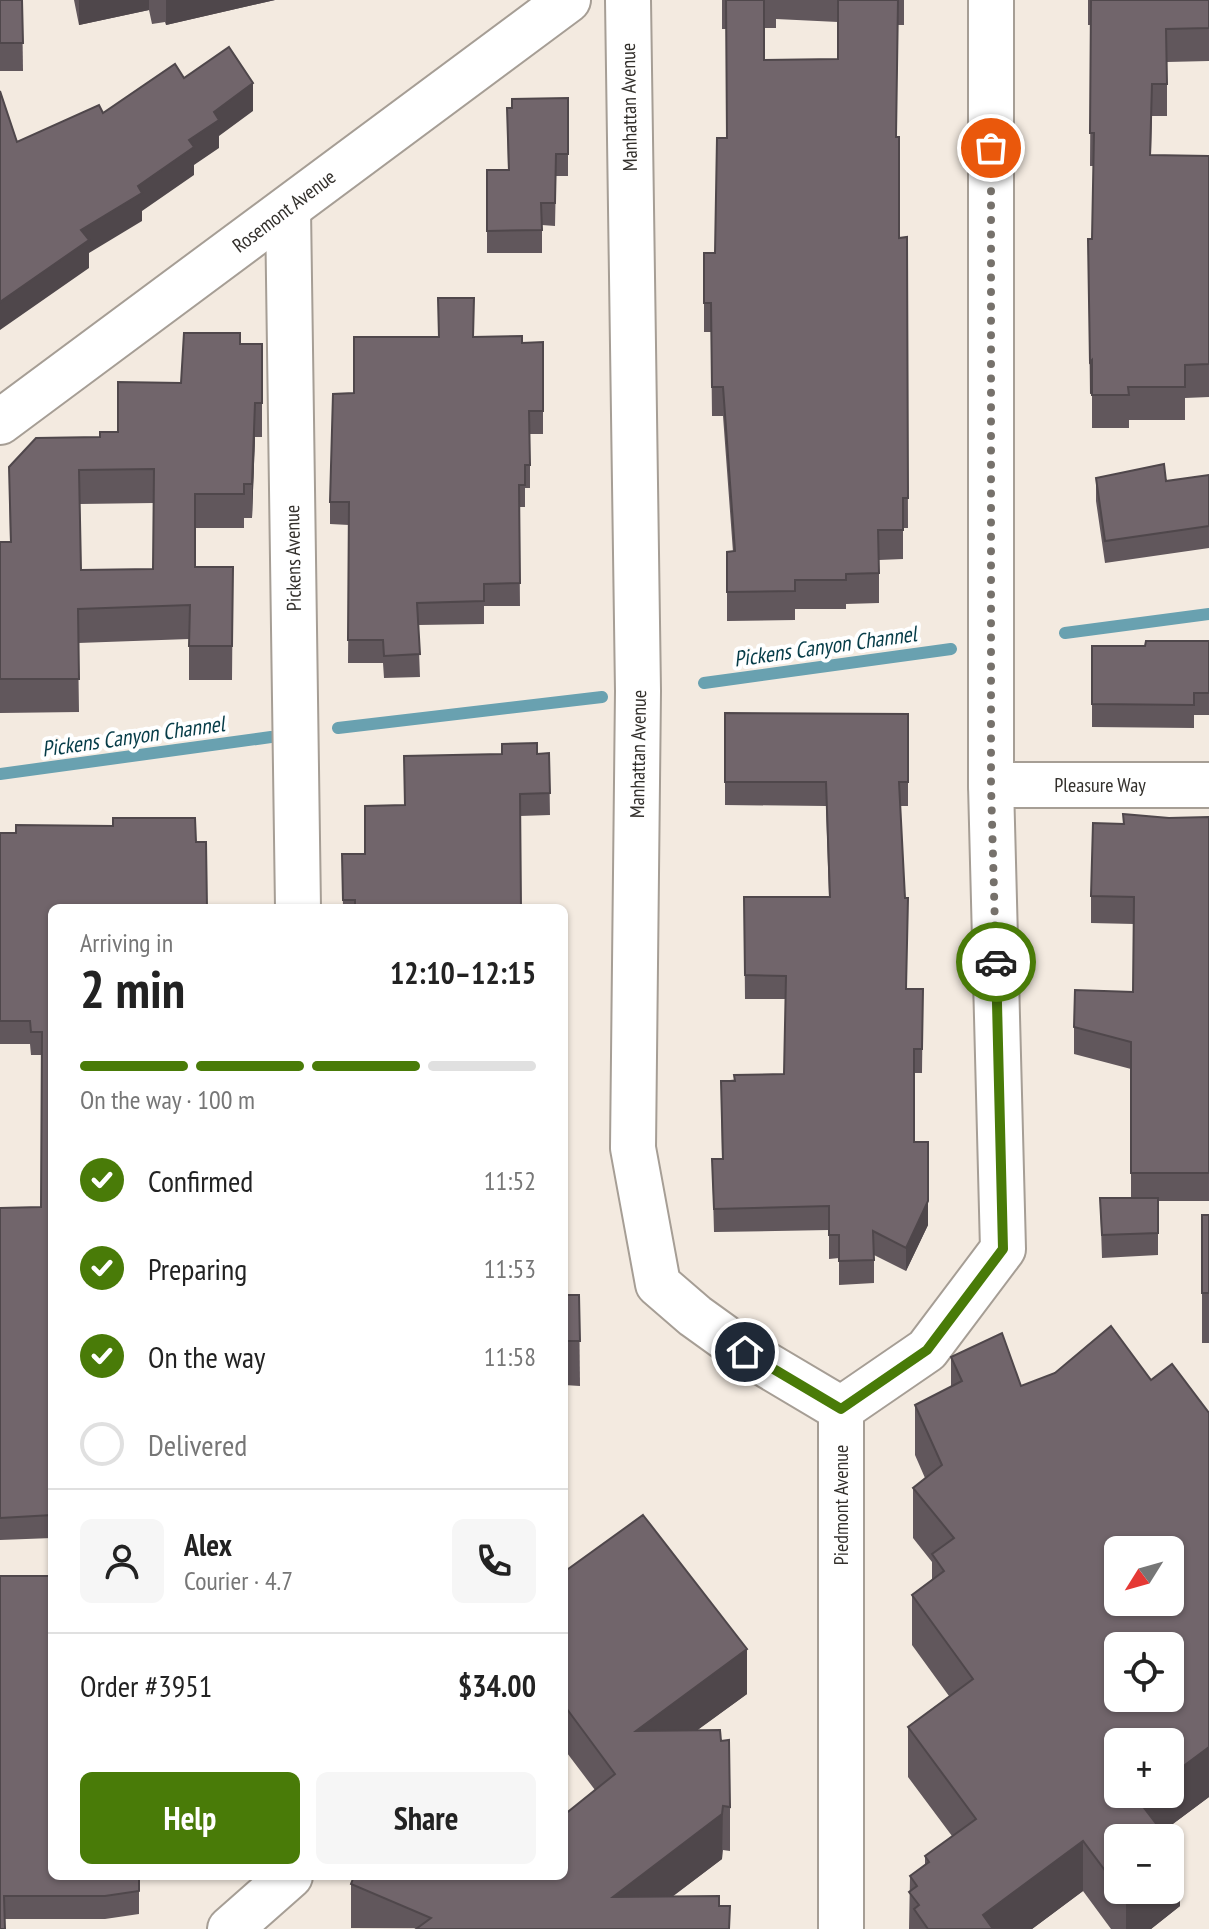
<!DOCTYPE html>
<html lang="en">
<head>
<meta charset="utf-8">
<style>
	:root { --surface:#fff; --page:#f6f6f6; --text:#222; --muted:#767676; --line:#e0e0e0; --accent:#497b08 }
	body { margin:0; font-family:"PT Sans Narrow",sans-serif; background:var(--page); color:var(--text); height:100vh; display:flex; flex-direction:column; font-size:30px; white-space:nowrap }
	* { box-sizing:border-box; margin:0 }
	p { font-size:26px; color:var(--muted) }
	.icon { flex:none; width:44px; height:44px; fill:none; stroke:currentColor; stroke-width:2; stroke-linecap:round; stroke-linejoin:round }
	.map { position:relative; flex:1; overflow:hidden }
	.details { position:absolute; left:48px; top:904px; width:520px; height:976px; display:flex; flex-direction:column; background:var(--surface); border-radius:12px; box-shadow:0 2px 6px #0004 }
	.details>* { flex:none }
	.needle { width:52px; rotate:233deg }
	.controls { position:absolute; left:1104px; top:1536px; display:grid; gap:16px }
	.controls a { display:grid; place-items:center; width:80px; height:80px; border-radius:12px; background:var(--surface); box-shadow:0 2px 6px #0004; font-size:40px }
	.pin { position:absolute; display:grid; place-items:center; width:68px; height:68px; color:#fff; margin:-34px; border:4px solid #fff; border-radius:50%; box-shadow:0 2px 8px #0007 }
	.courier { position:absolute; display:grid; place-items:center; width:80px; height:80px; margin:-40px; border:6px solid #497b08; border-radius:50%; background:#fff; color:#222; box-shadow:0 2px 10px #0007 }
	.head em { font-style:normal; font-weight:700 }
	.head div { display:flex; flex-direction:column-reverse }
	.head { display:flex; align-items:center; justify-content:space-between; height:136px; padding:0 32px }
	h1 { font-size:52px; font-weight:700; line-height:60px }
	.bar { display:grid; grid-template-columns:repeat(4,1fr); gap:12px 8px; align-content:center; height:96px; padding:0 32px }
	.bar i { height:10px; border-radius:6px; background:var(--line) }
	.bar .selected { background:var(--accent) }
	.bar p { grid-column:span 4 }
	.line { display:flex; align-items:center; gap:20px; padding:0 32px; border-top:2px solid var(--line) }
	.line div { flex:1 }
	.round { display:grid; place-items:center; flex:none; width:84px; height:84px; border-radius:12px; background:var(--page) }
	ol { padding:0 32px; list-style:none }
	li { display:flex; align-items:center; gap:24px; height:88px }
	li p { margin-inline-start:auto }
	li .icon { padding:8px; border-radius:50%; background:var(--accent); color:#fff; stroke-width:4 }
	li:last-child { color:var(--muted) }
	li i { width:44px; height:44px; border:4px solid var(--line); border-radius:50% }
	.cta { display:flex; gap:16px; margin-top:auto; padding:16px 32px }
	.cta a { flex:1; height:92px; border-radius:12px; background:var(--accent); color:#fff; font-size:32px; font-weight:700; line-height:92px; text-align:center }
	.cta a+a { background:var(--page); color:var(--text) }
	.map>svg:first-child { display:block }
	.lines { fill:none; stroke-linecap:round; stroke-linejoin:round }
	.stream { stroke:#69a1b0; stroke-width:12 }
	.minor-casing { stroke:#a69e95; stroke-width:48 }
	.tertiary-casing { stroke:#a69e95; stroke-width:48 }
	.minor { stroke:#fff; stroke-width:44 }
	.tertiary { stroke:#fff; stroke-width:44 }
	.wall { fill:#61575c; fill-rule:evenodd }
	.shaded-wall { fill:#4f474b }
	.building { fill:#71656b; stroke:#4f474b; stroke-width:2; fill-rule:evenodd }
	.done { stroke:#76716b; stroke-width:8; stroke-dasharray:0 14.4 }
	.route { stroke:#497b08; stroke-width:10 }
	.labels { text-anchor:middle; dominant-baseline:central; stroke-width:8; stroke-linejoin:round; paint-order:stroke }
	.street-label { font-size:20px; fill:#33302c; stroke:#fff }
	.water-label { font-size:22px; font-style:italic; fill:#063c48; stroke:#fff }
</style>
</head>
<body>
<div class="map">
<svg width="1209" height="1929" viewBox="0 0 1209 1929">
	<rect width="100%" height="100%" fill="#f3eae0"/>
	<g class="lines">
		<g class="stream">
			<polyline points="1065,633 1209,614"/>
			<polyline points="704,683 951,649"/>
			<polyline points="338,728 602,697"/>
			<polyline points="0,774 271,737"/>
		</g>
		<defs>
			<g id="minor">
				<polyline points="628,0 638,691 633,1148 658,1284 695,1316 745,1352 841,1409"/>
				<polyline points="288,209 298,908"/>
				<polyline points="991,785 1209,785"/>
				<polyline points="230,1929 290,1876"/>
				<polyline points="841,1929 841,1409 927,1350 1003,1249 991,785 991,0"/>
			</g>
			<polyline id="tertiary" points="0,422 568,0"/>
		</defs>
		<use href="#minor" class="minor-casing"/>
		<use href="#tertiary" class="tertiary-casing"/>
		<use href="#minor" class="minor"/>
		<use href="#tertiary" class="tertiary"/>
	</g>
	<g class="wall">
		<polygon points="0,0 22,0 23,71 0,71"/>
		<polygon points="74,0 275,0 166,25 165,22 152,24 149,10 79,25"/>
		<path d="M722 0H904V25H898L896 137 899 238 907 237 908 528H903V559L879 560V603L846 604V609H795V620L727 621V552H733L723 416H712L711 332H704V253H715L727 138 726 29H722ZM776 19 838 22V59L764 60V28H776Z"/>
		<polygon points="1088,0 1209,0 1209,61 1167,62 1167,116 1152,116 1151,155 1209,156 1209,397 1185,398 1185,420 1129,420 1129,428 1092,428 1092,393 1090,394 1088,239 1092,239 1094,166 1090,166 1091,25 1088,25"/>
		<polygon points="568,98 568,176 556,176 555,226 542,225 542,253 487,253 487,170 508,170 507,108"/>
		<polygon points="473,337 522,343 543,342 543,434 530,434 530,488 525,488 525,507 519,507 520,606 484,606 484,624 418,625 420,677 384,678 383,663 348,663 349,525 330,524 330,502"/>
		<path d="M240 344H262V437H255L252 518H244V528H195V567H233L232 680H189V639L78 643 79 712 0 713V542H10L9 467 118 432 181 383ZM154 503 153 569 81 570 80 504Z"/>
		<polygon points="1209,475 1209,548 1105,563 1096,501 1096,478 1166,481"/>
		<polygon points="1209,641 1209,715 1194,715 1194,728 1092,727 1092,646 1145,646"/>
		<polygon points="725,713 908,714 908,806 900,806 906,989 923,989 922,1073 914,1073 914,1142 928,1225 906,1271 874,1255 874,1283 839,1285 839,1258 829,1259 829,1230 714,1232 712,1159 722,1159 721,1081 784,1074 786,999 745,999 744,897 829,897 826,806 725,805"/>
		<polygon points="549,753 550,815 520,816 521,908 343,908 342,854 365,854 537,754"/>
		<polygon points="1209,817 1209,1201 1158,1201 1158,1255 1102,1258 1100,1198 1131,1198 1131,1069 1074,1054 1074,1027 1133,992 1134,924 1091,923 1091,896 1123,824 1169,818"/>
		<polygon points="195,818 52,908 52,1538 0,1540 0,1208 41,1207 42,1055 31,1055 30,1044 0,1044 0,833 113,826"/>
		<rect x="1202" y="1215" width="7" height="128"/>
		<polygon points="564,1295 579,1295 580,1386 564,1385"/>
		<polygon points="951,1357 1021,1386 1209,1797 1162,1832 1118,1838 1118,1890 1170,1890 1180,1906 1151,1929 1111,1929 1083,1891 1032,1929 909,1929 910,1876 925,1865 925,1856 952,1836 908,1777 908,1727 949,1696 912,1645 912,1595 932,1580 932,1562 913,1538 913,1488 925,1478 915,1455 915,1405 951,1387"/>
		<polygon points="564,1572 747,1694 697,1730 721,1741 730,1807 730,1851 723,1850 722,1859 672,1897 719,1906 730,1929 351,1928 351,1884 564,1876 595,1790 564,1749"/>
		<polygon points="0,1576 139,1876 139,1914 105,1919 4,1919"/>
	</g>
	<g class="shaded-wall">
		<polygon points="79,0 149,0 149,10 79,25"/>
		<polygon points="166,0 275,0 166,25"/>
		<polygon points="253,83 253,111 219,136 219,148 194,165 194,175 142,211 142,221 89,253 89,268 0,330 0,302 81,230 138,186 189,140 214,112"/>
		<polygon points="1092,360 1092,393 1090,394 1090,362"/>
		<polygon points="255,403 255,437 252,518 252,484"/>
		<polygon points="928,1201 928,1225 906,1271 906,1248"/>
		<polygon points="747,1649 747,1694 636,1775 636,1731"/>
		<polygon points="1209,1747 1209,1797 1154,1838 1138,1800 1146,1794 1170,1794 1170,1776"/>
		<polygon points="723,1806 722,1859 629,1929 613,1897"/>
		<polygon points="1083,1841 1083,1891 1032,1929 983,1929 983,1915"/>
		<polygon points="1180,1856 1180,1906 1151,1929 1126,1929 1126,1898 1136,1890 1170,1890 1170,1864"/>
	</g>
	<g class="building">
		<polygon points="0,0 22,0 23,43 0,43"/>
		<polygon points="726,0 764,0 764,60 838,59 838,0 898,0 896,137 899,137 899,238 907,237 908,498 903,498 903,530 878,530 879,573 846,574 846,580 795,580 795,591 727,592 727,552 735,551 723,387 712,387 711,303 704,303 704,253 715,253 717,138 727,138"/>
		<polygon points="1091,0 1209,0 1209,28 1166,29 1167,84 1152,84 1150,155 1209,156 1209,364 1185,365 1185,387 1128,387 1129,395 1092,395 1092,360 1090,362 1088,239 1092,239 1094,133 1090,133"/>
		<polygon points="229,47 253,83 214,112 219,120 189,140 194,147 138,186 142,193 81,230 89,240 0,302 0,91 17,142 99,105 103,113 175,64 184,78"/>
		<polygon points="568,98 568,154 556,154 555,203 541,203 542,230 487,231 487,170 509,170 507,108 512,108 512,99"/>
		<polygon points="438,298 474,298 473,337 522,336 522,343 543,342 543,411 529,411 530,465 525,465 525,485 519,485 520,583 484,584 484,601 417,603 420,654 384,656 383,640 348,640 349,502 330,502 333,394 354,393 354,337 439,337"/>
		<path d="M184 333H240V344H262V403H255L252 484H244V494H195V567H233L232 646H189L190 605 78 609 79 679H0V542H11L9 467 36 438 100 437V432H118V382L181 383ZM154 469 153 569 81 570 79 470Z"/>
		<polygon points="1164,464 1166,481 1209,475 1209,526 1105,541 1096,478"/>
		<polygon points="1146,641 1209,641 1209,693 1194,693 1194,705 1092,704 1092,646 1145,646"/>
		<polygon points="725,713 908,714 908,782 899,782 905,898 908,898 906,989 923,989 922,1049 914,1049 914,1142 928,1142 928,1201 906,1248 873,1231 874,1260 839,1261 839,1235 829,1235 829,1206 714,1209 712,1159 723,1159 721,1081 735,1081 734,1075 784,1074 786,976 745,975 744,897 830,897 826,782 725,782"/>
		<polygon points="537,743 537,754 549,753 550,793 520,794 521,908 355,908 355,900 343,900 342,854 365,854 365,806 405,805 404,756 502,754 502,744"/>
		<polygon points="1123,814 1169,818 1209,817 1209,1173 1131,1173 1131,1042 1074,1027 1075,990 1133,992 1134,897 1091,896 1093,823 1124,824"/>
		<polygon points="113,818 195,818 196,842 206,842 207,908 52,908 52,1515 0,1518 0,1208 41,1207 42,1032 31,1032 30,1021 0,1021 0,833 16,833 16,825 113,826"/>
		<polygon points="1100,1198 1158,1198 1158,1233 1102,1235"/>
		<rect x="1202" y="1215" width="7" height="78"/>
		<polygon points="564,1295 579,1295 580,1341 564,1341"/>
		<path d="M1111 1326 1151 1380 1172 1364 1209 1413V1747L1170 1776V1742H1118V1794H1146L1138 1800 1167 1838H1118V1888L1083 1841 983 1915 993 1929H928L914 1909 919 1905 909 1892 917 1886 910 1876 929 1862 925 1856 976 1819 908 1727 973 1679 912 1595 944 1571 932 1554 954 1538 913 1488 942 1465 915 1405 962 1381 951 1357 1002 1333 1021 1386 1055 1373ZM1118 1550H1170V1602H1118ZM1118 1646H1170V1698H1118Z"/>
		<polygon points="643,1515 747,1649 636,1731 720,1730 721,1741 729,1740 730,1807 723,1806 722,1814 613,1897 719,1896 719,1906 730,1906 729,1929 416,1929 431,1918 351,1884 354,1876 564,1876 564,1815 615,1774 564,1705 564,1572"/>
		<polygon points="0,1576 52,1576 52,1876 139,1876 139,1891 105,1896 4,1896 5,1929 0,1929"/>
		<polygon points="1170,1842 1180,1856 1170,1864"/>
		<polygon points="1119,1890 1136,1890 1126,1898"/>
	</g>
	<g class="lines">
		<polyline class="done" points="991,148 991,785 996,962"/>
		<polyline class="route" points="745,1352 841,1409 927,1350 1003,1249 996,962"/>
	</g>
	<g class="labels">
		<g class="street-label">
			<text transform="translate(629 107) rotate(-91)">Manhattan Avenue</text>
			<text transform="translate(284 211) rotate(-37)">Rosemont Avenue</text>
			<text transform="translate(293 558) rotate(-91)">Pickens Avenue</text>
			<text transform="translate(638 754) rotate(-89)">Manhattan Avenue</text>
			<text x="1100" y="785">Pleasure Way</text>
			<text transform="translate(841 1505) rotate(-90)">Piedmont Avenue</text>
		</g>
		<g class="water-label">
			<text transform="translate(825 646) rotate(-8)">Pickens Canyon Channel</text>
			<text transform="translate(133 736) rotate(-8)">Pickens Canyon Channel</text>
		</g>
	</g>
</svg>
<div class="controls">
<a><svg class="needle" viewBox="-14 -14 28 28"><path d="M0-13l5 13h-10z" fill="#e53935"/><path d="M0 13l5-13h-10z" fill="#767676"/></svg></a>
<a><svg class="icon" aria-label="locate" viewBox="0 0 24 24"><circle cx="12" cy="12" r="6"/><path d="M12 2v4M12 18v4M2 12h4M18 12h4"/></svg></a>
<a>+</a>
<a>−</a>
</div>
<div class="pin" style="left:991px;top:148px;background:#ea580c"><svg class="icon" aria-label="bag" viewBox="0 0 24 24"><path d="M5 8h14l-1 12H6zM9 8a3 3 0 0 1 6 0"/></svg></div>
<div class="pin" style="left:745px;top:1352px;background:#1f2937"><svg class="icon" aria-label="home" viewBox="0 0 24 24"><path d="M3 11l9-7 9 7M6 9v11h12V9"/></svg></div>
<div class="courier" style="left:996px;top:962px"><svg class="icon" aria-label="car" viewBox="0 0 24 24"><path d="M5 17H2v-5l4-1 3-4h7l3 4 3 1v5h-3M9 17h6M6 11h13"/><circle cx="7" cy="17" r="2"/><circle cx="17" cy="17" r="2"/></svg></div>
<section class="details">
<div class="head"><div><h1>2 min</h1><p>Arriving in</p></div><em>12:10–12:15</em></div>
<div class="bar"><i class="selected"></i><i class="selected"></i><i class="selected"></i><i></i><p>On the way · 100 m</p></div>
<ol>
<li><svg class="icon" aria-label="check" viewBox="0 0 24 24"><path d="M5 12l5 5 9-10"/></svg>Confirmed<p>11:52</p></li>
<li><svg class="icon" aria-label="check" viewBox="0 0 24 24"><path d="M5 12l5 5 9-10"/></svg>Preparing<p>11:53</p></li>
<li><svg class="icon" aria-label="check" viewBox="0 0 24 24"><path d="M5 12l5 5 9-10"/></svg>On the way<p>11:58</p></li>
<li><i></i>Delivered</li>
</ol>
<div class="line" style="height:144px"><a class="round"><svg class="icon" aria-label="person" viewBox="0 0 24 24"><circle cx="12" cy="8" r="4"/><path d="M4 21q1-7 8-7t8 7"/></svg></a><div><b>Alex</b><p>Courier · 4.7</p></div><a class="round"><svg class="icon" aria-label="phone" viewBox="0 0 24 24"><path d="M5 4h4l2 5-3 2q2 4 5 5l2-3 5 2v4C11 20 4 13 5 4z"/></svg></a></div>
<div class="line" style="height:104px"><div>Order #3951</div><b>$34.00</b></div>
<div class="cta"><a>Help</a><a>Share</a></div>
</section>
</div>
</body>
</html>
